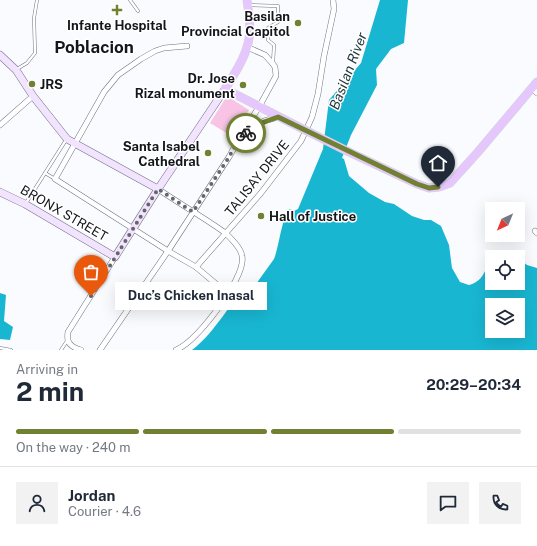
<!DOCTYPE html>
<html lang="en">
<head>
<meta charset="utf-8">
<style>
	:root { --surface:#fff; --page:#f2f2f3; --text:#1f2937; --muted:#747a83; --line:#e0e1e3; --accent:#708131 }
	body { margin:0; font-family:"Public Sans",sans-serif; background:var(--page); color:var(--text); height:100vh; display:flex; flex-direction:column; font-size:15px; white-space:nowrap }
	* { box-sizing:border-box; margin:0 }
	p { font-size:13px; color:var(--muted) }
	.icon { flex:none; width:22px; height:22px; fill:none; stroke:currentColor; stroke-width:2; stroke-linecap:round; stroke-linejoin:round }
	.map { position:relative; height:350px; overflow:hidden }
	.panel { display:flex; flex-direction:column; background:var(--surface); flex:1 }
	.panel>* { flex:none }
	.needle { width:26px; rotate:223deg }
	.controls { position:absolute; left:485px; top:202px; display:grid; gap:8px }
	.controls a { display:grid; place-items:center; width:40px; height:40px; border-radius:0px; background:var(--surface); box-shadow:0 4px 16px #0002; font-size:20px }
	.pin { position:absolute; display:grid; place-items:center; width:34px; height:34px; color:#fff; margin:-41px -17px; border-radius:50% 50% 50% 0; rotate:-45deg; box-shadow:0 0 4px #0007 }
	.pin .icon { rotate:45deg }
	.courier { position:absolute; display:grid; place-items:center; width:40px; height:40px; margin:-20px; border:3px solid #708131; border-radius:50%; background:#fff; color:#222; box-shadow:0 1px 5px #0007 }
	.bubble { position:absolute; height:28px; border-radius:0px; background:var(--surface); box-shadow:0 4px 16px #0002; font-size:13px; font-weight:700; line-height:28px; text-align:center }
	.summary em { font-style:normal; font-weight:700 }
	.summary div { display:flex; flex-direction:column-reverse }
	.summary { display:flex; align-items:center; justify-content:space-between; height:68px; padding:0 16px }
	h1 { font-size:26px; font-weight:700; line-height:30px }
	.bar { display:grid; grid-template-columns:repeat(4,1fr); gap:6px 4px; align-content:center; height:48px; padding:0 16px }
	.bar i { height:5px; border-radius:3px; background:var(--line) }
	.bar .active { background:var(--accent) }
	.bar p { grid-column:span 4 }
	.line { display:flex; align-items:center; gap:10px; padding:0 16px; border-top:1px solid var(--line) }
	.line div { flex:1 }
	.round { display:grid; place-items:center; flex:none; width:42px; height:42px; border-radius:0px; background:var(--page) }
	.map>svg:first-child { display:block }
	.green { fill:#f8c3e5 }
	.water { fill:#19b6d2; fill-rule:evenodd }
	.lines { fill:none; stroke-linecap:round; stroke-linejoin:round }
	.lane-casing { stroke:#707280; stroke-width:3.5 }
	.street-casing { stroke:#707280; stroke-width:6 }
	.secondary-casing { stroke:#707280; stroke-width:8 }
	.primary-casing { stroke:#d5d5d6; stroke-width:9 }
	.lane { stroke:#fff; stroke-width:2.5 }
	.street { stroke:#fff; stroke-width:5 }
	.secondary { stroke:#f2e3fe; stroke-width:7 }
	.primary { stroke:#e5c7fe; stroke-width:8 }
	.primary-bridge-casing { stroke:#d5d5d6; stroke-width:9; stroke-linecap:butt }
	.primary-bridge { stroke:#e5c7fe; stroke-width:8 }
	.done { stroke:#65666a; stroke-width:4; stroke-dasharray:0 7.2 }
	.route { stroke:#708131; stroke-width:5 }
	.poi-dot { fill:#708131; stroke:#fff; stroke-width:1.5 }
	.labels { text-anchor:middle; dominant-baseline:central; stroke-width:3; stroke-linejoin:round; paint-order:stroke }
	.poi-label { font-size:13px; font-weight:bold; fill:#15161b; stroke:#fff; text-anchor:end }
	.street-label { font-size:13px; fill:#15161b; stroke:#fff }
	.water-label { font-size:14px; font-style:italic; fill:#1d3439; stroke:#fff }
	.district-label { font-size:17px; font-weight:bold; fill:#15161b; stroke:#fff }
</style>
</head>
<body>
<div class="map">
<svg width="537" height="350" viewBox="0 0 537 350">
	<rect width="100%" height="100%" fill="#fafbfe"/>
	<polygon class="green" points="227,96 249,110 233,137 210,123"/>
	<g class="water">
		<path d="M380 0H408L404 43 391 49 376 69 377 85 351 135 342 158 344 159 349 176 369 193 385 202 394 204 412 216 424 220H431L441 226 449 245 452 268 460 282 469 285C484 281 484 270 492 259V283H518V258L527 265 537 268V350H192C204 341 214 328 223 316 227 311 230 305 235 301L243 302 274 259C280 243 280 225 289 209L294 211 298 209 323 149 329 100 361 63ZM492 305H518V331H492Z"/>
		<polygon points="508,252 517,257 494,257 497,254"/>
		<polygon points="0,293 6,295 4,321 13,327 10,340 0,339"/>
	</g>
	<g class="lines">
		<defs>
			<g id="lane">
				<polyline points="130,0 138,11"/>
				<polyline points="249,5 278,6 278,22 268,28 268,40 274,45 273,63"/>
				<polyline points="17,69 27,63 35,53 34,18 37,0"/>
				<polyline points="45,173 55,179"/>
				<polyline points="26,203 66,140"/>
				<polyline points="0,348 11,350"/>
				<polyline points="61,350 67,341"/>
			</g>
			<g id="street">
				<polyline points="187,46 164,48 155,51 141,59 118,75 104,92 55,179 168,251 196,267 228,294"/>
				<polyline points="532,88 537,93"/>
				<polyline points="0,125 33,96"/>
				<polyline points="241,135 259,107 276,76 275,67 273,64 265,55 247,47"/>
				<path d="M158 189C180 204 203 217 224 232 230 237 241 248 242 256 245 268 229 293 222 303 212 317 192 343 176 350"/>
				<polyline points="535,231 537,233"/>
				<polyline points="196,267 261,193 301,141 312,117 318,94 324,56 334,9 333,0"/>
				<path d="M81 350C71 347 66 343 68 332L115 257"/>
				<polyline points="100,350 168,251 229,157 240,137 264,121 278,117"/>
			</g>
			<g id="secondary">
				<polyline points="0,55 16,70 33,96 67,139 158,189"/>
				<polyline points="0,192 25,204 115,257 158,189 225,89"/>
			</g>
			<g id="primary">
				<path d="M247 0C249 15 252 32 247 47 243 62 233 76 225 89L301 128"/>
				<polyline points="349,152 417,184 429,188 439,187 450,183 478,152 537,82"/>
			</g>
		</defs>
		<use href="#lane" class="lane-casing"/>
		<use href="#street" class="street-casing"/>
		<use href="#secondary" class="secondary-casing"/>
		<use href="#primary" class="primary-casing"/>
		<use href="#lane" class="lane"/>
		<use href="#street" class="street"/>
		<use href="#secondary" class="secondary"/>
		<use href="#primary" class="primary"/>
		<defs>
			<polyline id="primary-bridge" points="301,128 349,152"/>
		</defs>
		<use href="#primary-bridge" class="primary-bridge-casing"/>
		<use href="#primary-bridge" class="primary-bridge"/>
	</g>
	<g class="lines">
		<polyline class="done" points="91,296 158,189 193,212 229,157 240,137 246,133"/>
		<polyline class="route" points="246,133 264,122 278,117 417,184 429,188 438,187"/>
	</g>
	<g class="poi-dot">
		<path d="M115 4h4v4h4v4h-4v4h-4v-4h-4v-4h4z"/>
		<circle cx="298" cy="23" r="4"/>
		<circle cx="32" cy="84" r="4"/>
		<circle cx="243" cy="85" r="4"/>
		<circle cx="208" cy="153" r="4"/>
		<circle cx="261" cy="216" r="4"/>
	</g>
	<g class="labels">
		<g class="poi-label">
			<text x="290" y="16">Basilan<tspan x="290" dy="15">Provincial Capitol</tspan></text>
			<text x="117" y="25" text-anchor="middle">Infante Hospital</text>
			<text x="235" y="78">Dr. Jose<tspan x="235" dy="15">Rizal monument</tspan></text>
			<text x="40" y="84" text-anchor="start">JRS</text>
			<text x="200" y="146">Santa Isabel<tspan x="200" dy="15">Cathedral</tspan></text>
			<text x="269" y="216" text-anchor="start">Hall of Justice</text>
		</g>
		<g class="street-label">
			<text transform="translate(257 178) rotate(-51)">TALISAY DRIVE</text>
			<text transform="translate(64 213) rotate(30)">BRONX STREET</text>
		</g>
		<g class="water-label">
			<text transform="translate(348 71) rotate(-69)">Basilan River</text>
		</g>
		<g class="district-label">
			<text x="94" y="47">Poblacion</text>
		</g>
	</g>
</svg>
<div class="controls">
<a><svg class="needle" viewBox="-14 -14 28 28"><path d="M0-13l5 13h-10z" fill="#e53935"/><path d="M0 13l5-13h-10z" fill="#747a83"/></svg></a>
<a><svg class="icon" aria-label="locate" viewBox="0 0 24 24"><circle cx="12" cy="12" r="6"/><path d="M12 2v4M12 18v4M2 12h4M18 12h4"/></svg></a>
<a><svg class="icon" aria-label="layers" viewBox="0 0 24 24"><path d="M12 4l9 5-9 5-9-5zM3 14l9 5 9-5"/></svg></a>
</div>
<div class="pin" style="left:91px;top:296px;background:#ea580c"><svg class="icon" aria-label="bag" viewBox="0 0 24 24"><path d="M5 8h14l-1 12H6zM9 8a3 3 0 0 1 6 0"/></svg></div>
<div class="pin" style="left:438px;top:187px;background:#1f2937"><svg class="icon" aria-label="home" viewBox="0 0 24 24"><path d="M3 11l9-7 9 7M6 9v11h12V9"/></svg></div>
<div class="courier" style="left:246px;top:133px"><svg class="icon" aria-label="bike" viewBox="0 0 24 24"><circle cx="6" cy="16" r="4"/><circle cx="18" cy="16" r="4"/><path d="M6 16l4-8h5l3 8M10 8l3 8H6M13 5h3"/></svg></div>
<div class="bubble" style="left:115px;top:282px;width:152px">Duc’s Chicken Inasal</div>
</div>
<section class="panel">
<div class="summary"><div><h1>2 min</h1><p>Arriving in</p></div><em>20:29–20:34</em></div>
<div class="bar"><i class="active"></i><i class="active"></i><i class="active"></i><i></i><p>On the way · 240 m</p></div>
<div class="line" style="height:72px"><a class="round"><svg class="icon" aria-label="person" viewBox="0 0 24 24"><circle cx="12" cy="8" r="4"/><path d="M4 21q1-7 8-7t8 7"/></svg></a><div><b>Jordan</b><p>Courier · 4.6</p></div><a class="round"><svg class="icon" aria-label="chat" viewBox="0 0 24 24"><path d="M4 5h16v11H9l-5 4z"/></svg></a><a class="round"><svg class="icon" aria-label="phone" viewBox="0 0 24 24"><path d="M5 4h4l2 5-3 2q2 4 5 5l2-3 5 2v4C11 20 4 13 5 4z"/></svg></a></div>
</section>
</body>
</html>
